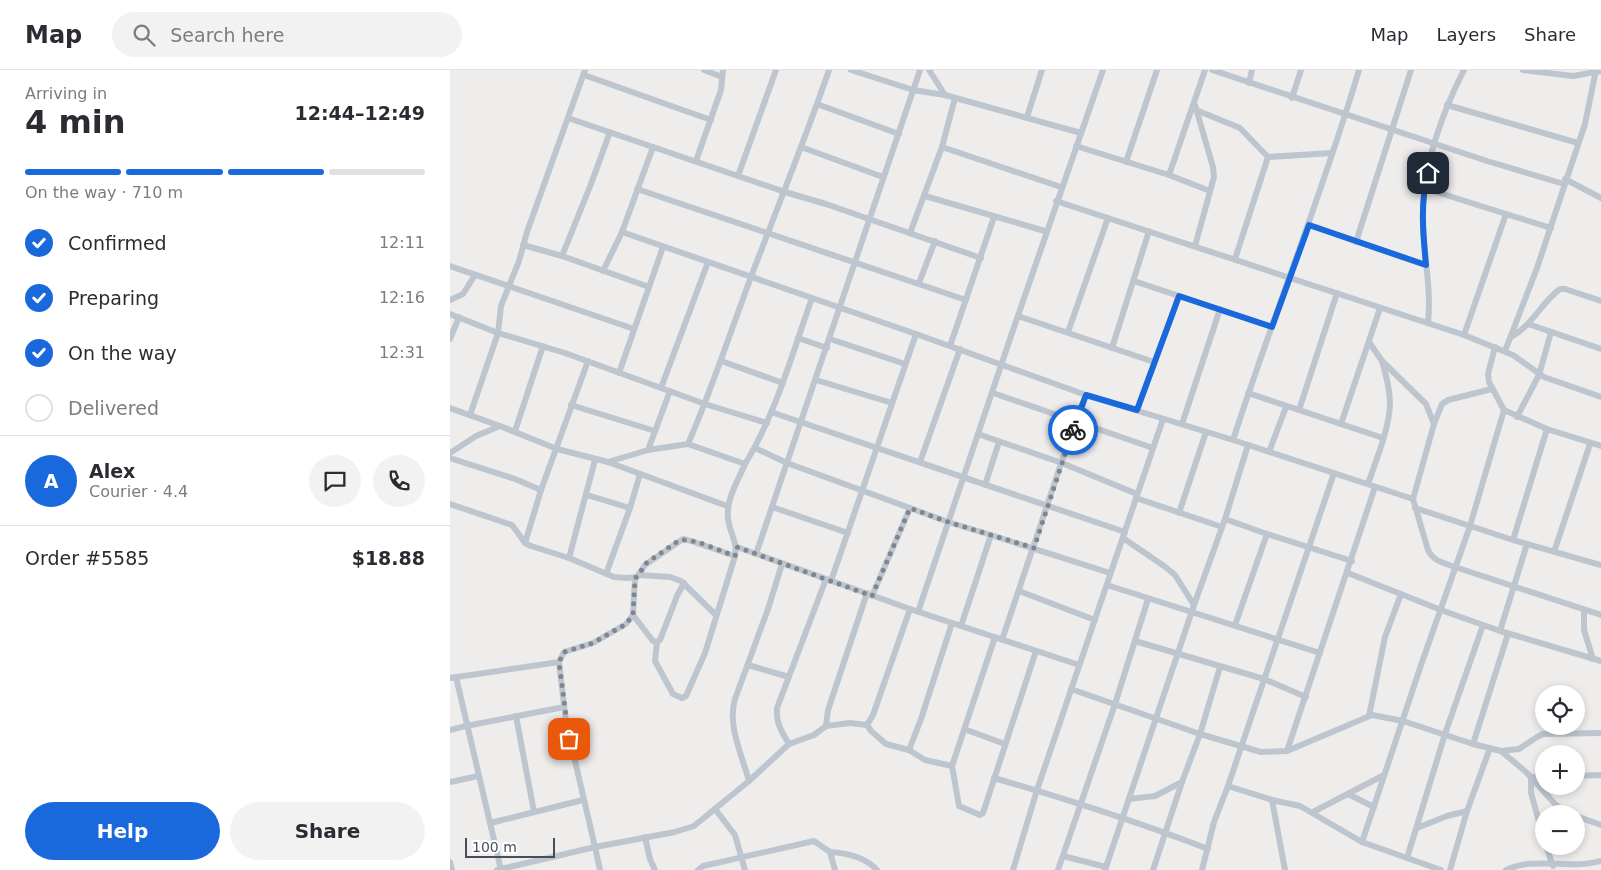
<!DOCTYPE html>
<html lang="en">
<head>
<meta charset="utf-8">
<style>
	:root { --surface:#fff; --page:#f2f2f3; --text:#2b2b33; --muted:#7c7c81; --line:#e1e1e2; --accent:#1969dd }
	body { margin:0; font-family:"DejaVu Sans",sans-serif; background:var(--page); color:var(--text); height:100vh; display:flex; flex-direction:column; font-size:19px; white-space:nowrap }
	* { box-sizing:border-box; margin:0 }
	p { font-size:16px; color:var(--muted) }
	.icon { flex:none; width:28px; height:28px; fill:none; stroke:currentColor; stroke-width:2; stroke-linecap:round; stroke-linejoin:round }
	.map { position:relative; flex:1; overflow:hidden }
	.details { display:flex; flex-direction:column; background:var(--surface); width:450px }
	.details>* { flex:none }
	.fabs { position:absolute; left:1085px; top:615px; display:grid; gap:10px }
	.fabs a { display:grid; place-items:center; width:50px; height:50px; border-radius:50%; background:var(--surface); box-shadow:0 2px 8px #0003; font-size:25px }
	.scale { position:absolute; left:15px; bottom:12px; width:90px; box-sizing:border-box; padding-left:5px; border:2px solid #454f5a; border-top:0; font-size:14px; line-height:18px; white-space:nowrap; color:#454f5a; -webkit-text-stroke:4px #fff; paint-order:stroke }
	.pin { position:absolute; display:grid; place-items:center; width:42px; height:42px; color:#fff; margin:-21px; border-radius:10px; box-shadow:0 2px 8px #0006 }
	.courier { position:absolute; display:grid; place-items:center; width:50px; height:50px; margin:-25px; border:4px solid #1969dd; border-radius:50%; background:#fff; color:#222; box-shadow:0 1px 6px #0007 }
	.head em { font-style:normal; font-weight:700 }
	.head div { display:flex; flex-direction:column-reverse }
	.head { display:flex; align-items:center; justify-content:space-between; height:85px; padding:0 25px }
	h1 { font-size:32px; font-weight:700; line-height:38px }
	.bar { display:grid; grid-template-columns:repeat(4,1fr); gap:8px 5px; align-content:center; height:60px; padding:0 25px }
	.bar i { height:6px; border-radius:4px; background:var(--line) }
	.bar .on { background:var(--accent) }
	.bar p { grid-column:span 4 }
	.line { display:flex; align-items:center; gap:12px; padding:0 25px; border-top:1px solid var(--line) }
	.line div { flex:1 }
	.round { display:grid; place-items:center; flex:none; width:52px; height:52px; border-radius:26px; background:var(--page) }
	ol { padding:0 25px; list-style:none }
	li { display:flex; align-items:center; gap:15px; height:55px }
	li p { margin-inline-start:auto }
	li .icon { padding:5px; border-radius:50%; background:var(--accent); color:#fff; stroke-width:4 }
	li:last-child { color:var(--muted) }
	li i { width:28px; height:28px; border:2px solid var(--line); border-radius:50% }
	.cta { display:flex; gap:10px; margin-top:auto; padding:10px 25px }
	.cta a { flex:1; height:58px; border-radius:30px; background:var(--accent); color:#fff; font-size:20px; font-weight:700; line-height:58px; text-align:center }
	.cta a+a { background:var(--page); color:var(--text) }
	header { display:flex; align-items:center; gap:30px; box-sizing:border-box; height:70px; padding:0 25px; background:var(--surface); border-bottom:1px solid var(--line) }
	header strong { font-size:24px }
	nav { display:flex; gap:28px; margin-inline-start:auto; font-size:18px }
	.search { width:350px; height:45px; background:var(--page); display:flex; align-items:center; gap:12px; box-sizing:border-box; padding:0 18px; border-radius:28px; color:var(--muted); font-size:19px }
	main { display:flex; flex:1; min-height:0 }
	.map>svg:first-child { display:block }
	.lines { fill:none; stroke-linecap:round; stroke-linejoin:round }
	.minor { stroke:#bdc6cf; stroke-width:6 }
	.done { stroke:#80868d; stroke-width:5; stroke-dasharray:0 9 }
	.route { stroke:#1969dd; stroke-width:6 }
</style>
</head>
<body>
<header>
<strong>Map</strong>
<div class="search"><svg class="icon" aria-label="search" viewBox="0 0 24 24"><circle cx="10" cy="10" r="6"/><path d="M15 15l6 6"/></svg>Search here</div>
<nav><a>Map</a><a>Layers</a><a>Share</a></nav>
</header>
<main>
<section class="details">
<div class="head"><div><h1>4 min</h1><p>Arriving in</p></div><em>12:44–12:49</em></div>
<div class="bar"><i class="on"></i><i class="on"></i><i class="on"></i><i></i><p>On the way · 710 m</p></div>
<ol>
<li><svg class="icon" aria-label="check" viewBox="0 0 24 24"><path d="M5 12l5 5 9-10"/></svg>Confirmed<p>12:11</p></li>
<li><svg class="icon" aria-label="check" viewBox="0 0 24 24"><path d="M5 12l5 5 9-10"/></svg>Preparing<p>12:16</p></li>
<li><svg class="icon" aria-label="check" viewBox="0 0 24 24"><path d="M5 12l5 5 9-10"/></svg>On the way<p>12:31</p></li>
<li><i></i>Delivered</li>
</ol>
<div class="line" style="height:90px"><b class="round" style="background:var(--accent);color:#fff">A</b><div><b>Alex</b><p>Courier · 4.4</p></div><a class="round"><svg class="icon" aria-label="chat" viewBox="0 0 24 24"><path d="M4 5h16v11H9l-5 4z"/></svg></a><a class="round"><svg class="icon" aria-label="phone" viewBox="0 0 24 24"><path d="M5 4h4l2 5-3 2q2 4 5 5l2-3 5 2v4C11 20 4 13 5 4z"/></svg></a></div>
<div class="line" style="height:65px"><div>Order #5585</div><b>$18.88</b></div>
<div class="cta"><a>Help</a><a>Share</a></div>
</section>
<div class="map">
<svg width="1151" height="800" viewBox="0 0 1151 800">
	<rect width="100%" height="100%" fill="#efecec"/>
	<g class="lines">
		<g class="minor">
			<polyline points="254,0 272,7"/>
			<polyline points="401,0 463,20 495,25 631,63"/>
			<polyline points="479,0 495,25"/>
			<polyline points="755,0 719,105 760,121"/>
			<polyline points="762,0 1037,91 1114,114"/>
			<polyline points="1073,0 1123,6 1151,1"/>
			<polyline points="134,5 261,50"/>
			<polyline points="799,13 802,0"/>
			<polyline points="842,28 851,0"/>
			<polyline points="367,34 449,64"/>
			<polyline points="745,35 763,97 764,107 745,176"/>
			<polyline points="997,35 1128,73"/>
			<polyline points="746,40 790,58 818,87"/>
			<polyline points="577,47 592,0"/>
			<polyline points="118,48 335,122 376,134 531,188"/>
			<polyline points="626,76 719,105"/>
			<polyline points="351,77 433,107"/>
			<polyline points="492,77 611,117"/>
			<polyline points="818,87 882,83"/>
			<polyline points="246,91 271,20 273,0"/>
			<polyline points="676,92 707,0"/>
			<polyline points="288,106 326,0"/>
			<polyline points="1115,109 1151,128"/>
			<polyline points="974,118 1056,144"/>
			<polyline points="187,119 516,230"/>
			<polyline points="475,126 595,161"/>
			<polyline points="606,131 1014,265 1063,285 1094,307 1151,327"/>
			<polyline points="859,155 975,195"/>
			<polyline points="172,162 466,264 636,325 783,370 963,429"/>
			<polyline points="460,163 492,77 505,28"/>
			<polyline points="906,172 961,0"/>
			<polyline points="73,175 112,186 199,217"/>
			<polyline points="112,186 141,114 160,62"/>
			<polyline points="785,189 818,87"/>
			<polyline points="0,196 184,259"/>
			<polyline points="153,201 172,162 203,77"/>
			<polyline points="684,211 822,257"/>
			<polyline points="469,213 485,171"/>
			<polyline points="0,230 13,224 25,205"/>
			<polyline points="0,244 48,263 115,283 255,334 317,353"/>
			<polyline points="568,246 704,292"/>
			<path d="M978 252C982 216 972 179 973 142 973 95 993 41 1014 0"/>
			<polyline points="1078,254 1151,279"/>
			<polyline points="618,262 658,148"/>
			<polyline points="1014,265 1056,144 1101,158"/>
			<path d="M1061 267C1082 256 1091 233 1110 219H1115L1151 231"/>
			<polyline points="348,268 377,278"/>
			<polyline points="0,269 9,247"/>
			<polyline points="380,269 455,294"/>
			<polyline points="919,272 932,291 976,334 984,354"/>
			<polyline points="500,276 544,147"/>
			<polyline points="1045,277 1038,304 1039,312 1054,340 1097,359 1151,376"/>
			<polyline points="662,278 699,161"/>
			<polyline points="1055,281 1087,198 1135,54 1146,0"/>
			<polyline points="271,291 333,313"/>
			<polyline points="169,303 213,177"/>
			<polyline points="366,310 442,333"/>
			<polyline points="211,318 258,192"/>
			<path d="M1042 319 998 330 992 334 984 354 963 429 978 480C983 491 994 493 1005 497L1151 545"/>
			<polyline points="543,323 703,378"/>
			<polyline points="798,323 933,368"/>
			<polyline points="121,335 205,361"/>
			<polyline points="0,338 50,356 107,379 158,392 277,436"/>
			<polyline points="687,340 729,226"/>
			<polyline points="849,340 887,223"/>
			<polyline points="321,342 675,462"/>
			<polyline points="20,345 48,263 51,236 69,191 77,162 135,0"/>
			<polyline points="1067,347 1089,305 1101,262"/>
			<polyline points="732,354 770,239"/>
			<polyline points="891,354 930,238"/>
			<polyline points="65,361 93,276"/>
			<polyline points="528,364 612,393 687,424"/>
			<path d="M783 370C823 246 872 125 909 0"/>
			<polyline points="305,378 337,393 460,438"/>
			<polyline points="198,380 220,321"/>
			<polyline points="819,382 836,337"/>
			<polyline points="0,383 26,366 50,356"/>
			<polyline points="0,388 65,409 91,420 138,291"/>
			<path d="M158 392 198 380 238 374C262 319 280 263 301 207 327 138 355 70 379 0"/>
			<polyline points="470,392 510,279"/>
			<path d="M295 394C326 344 342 284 362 228"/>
			<path d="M918 414C926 390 939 360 940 334 940 319 936 305 932 291"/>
			<polyline points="535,415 549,372"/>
			<polyline points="137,425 180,438"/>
			<polyline points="686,428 772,457"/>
			<polyline points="0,434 62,455 75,473 81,476 119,488 164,507 177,508 187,507 195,495 233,469 241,471 285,486"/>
			<polyline points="322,437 398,463"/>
			<polyline points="965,438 1063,470 1151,495"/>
			<polyline points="729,443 756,362"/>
			<polyline points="775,449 817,464 902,491"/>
			<polyline points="673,468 714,496 725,505 744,535"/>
			<polyline points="1063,470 1097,359"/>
			<polyline points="75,473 91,420"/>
			<polyline points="287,477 460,539 629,595"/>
			<polyline points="1104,482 1140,374"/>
			<polyline points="306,484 470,0"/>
			<polyline points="119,488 145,390"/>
			<polyline points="898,503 991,540 1050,561 1151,591"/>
			<polyline points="156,504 180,438 190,404"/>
			<polyline points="189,505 220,507 231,511 266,545"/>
			<polyline points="381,511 466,264"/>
			<path d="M234 513 227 526 210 570 207 572 205 591 223 624 232 628 236 626 255 583 285 486C288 472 279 462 278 448 276 429 288 411 295 394L238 374"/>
			<polyline points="657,515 870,583"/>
			<polyline points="569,521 645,550"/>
			<polyline points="422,526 460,438 498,452 541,465"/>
			<polyline points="1134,540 1134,560 1143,589"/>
			<path d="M468 542C528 361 590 180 653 0"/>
			<polyline points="183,545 203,571 207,572"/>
			<polyline points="785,555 817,464"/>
			<polyline points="511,556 541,465 660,503"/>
			<polyline points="1050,561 1077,474"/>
			<polyline points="545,567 502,696 509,736 530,745 533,743 586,581"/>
			<polyline points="552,570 625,352 636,325"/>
			<polyline points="685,571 814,609 856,627"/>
			<polyline points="298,595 339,607"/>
			<polyline points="6,607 51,800"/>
			<polyline points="0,608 109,592"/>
			<polyline points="621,619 750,664 811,682 837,681 922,645 953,651 1023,674 1051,681 1069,679 1087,667 1093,664 1151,663"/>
			<polyline points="66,646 84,742"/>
			<polyline points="919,646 935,567 951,524"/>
			<polyline points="417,655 421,661 436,674 459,680 475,690 502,696"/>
			<polyline points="376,656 378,640 417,523"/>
			<polyline points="514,659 555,674"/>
			<polyline points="0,660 16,656 114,637"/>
			<path d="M339 674C331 661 326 653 327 638L376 509"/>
			<polyline points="1023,674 1058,564"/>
			<polyline points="459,680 471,649 502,553"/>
			<polyline points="837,681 925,417"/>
			<polyline points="1051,681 1076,702 1106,735 1119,744"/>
			<polyline points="1094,706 1081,707 1081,723 1094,769"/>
			<polyline points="1126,706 1151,705"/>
			<path d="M544 708C616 729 688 752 758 779"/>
			<path d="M299 711C292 685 277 655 285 629L318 539 332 494"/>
			<polyline points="0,712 28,706"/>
			<polyline points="778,716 822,730 850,736 912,772 991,800"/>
			<polyline points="898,724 924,737"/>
			<polyline points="679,729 705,726 732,712"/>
			<polyline points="822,730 835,800"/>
			<polyline points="265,739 285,765 295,800"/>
			<polyline points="863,742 934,705"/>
			<polyline points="1126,746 1151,755"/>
			<polyline points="40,753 133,730"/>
			<polyline points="967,758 997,746 1017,741"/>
			<polyline points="195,767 200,789 205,800"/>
			<polyline points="912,772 971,595 1020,456 1054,340"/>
			<polyline points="1096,776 1103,796"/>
			<path d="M380 782C397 783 415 787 427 800"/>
			<polyline points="613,786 656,797"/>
			<polyline points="957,788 995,664 1033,555"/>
			<polyline points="0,792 2,800"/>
			<polyline points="47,800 145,777 116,652 109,592 114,582 143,573 176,554 183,545 185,508"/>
			<polyline points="150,800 145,777 225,762 244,756 299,711 339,674 364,665 376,656 400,653 417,655 423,645 460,539"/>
			<polyline points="248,800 253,796 364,771 380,782 385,800"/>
			<polyline points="563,800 587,720 713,349"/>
			<polyline points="608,800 665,634 698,529"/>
			<polyline points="655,800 744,535 775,449 798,375"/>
			<polyline points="703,800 732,712 750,664 770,597"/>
			<polyline points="752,800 764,752 778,716 884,403"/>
			<polyline points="1000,800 1017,741 1040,678"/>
			<path d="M1056 800C1085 786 1120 800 1151 791"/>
		</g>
	</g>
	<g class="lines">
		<path class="done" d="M119 669 109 592 114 582 143 573 176 554 183 545 185 508 189 505 195 494 228 471C241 466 272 482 285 486L287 477 422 526 460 438 498 452 584 478 623 360"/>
		<path class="route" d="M623 360 636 325 687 340 729 226 822 257 859 155 976 195C973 164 970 133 978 103"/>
	</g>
</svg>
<div class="fabs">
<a><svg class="icon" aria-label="locate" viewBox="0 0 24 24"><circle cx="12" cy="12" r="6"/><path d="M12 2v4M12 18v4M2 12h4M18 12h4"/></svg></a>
<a>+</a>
<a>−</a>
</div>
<div class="scale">100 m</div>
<div class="pin" style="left:119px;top:669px;background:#ea580c"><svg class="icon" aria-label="bag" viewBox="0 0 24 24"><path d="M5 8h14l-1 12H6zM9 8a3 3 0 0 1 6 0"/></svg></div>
<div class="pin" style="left:978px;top:103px;background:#1f2937"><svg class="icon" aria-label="home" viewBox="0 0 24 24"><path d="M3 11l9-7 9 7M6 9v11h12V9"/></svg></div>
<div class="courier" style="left:623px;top:360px"><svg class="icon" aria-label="bike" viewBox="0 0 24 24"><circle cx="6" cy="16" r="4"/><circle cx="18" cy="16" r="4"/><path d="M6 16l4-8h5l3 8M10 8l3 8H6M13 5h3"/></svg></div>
</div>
</main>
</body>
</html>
